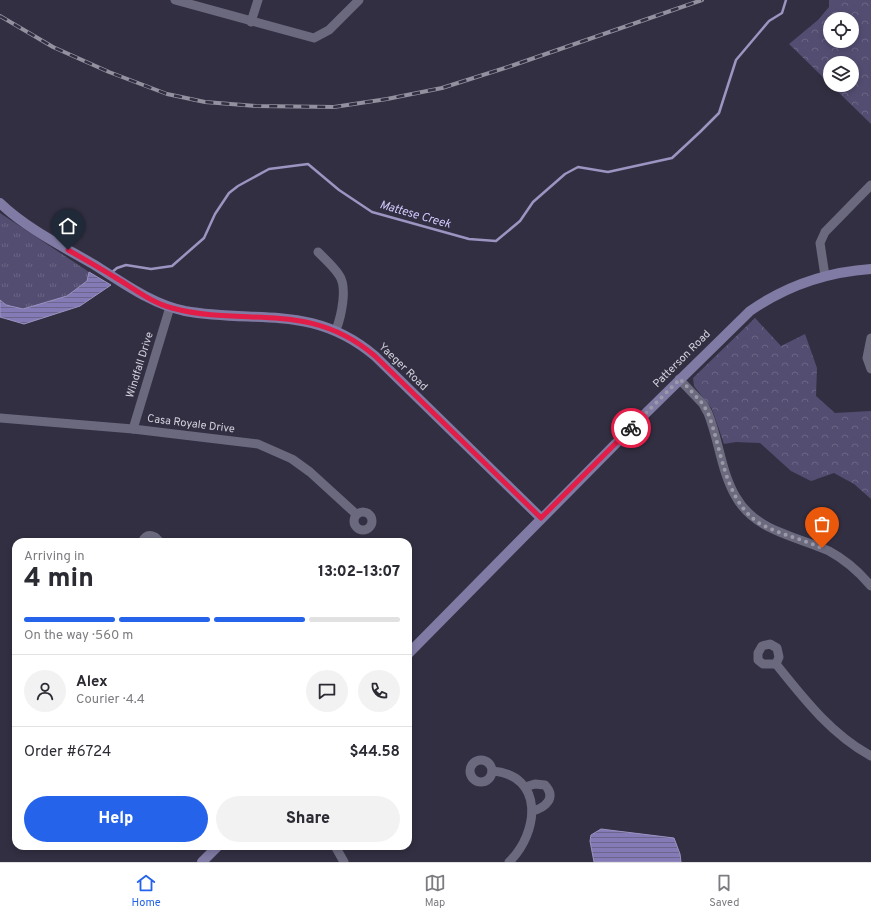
<!DOCTYPE html>
<html lang="en">
<head>
<meta charset="utf-8">
<style>
	:root { --surface:#fff; --page:#f2f2f3; --text:#2b2b33; --muted:#7c7c81; --line:#e1e1e2; --accent:#2563eb }
	body { margin:0; font-family:Overpass,sans-serif; background:var(--page); color:var(--text); height:100vh; display:flex; flex-direction:column; font-size:15px; white-space:nowrap }
	* { box-sizing:border-box; margin:0 }
	p { font-size:13px; color:var(--muted) }
	.icon { flex:none; width:22px; height:22px; fill:none; stroke:currentColor; stroke-width:2; stroke-linecap:round; stroke-linejoin:round }
	.map { position:relative; flex:1; overflow:hidden }
	.details { position:absolute; left:12px; top:538px; width:400px; height:312px; display:flex; flex-direction:column; background:var(--surface); border-radius:12px; box-shadow:0 2px 6px #0003 }
	.details>* { flex:none }
	.controls { position:absolute; left:823px; top:12px; display:grid; gap:8px }
	.controls a { display:grid; place-items:center; width:36px; height:36px; border-radius:50%; background:var(--surface); box-shadow:0 2px 6px #0003; font-size:20px }
	.pin { position:absolute; display:grid; place-items:center; width:34px; height:34px; color:#fff; margin:-41px -17px; border-radius:50% 50% 50% 0; rotate:-45deg; box-shadow:0 0 4px #0007 }
	.pin .icon { rotate:45deg }
	.courier { position:absolute; display:grid; place-items:center; width:40px; height:40px; margin:-20px; border:3px solid #e11d48; border-radius:50%; background:#fff; color:#222; box-shadow:0 1px 5px #0007 }
	.headline em { font-style:normal; font-weight:800 }
	.headline div { display:flex; flex-direction:column-reverse }
	.headline { display:flex; align-items:center; justify-content:space-between; height:68px; padding:0 12px }
	h1 { font-size:26px; font-weight:800; line-height:30px }
	.bar { display:grid; grid-template-columns:repeat(4,1fr); gap:6px 4px; align-content:center; height:48px; padding:0 12px }
	.bar i { height:5px; border-radius:3px; background:var(--line) }
	.bar .active { background:var(--accent) }
	.bar p { grid-column:span 4 }
	.line { display:flex; align-items:center; gap:10px; padding:0 12px; border-top:1px solid var(--line) }
	.line div { flex:1 }
	.round { display:grid; place-items:center; flex:none; width:42px; height:42px; border-radius:21px; background:var(--page) }
	.primary-button { display:flex; gap:8px; margin-top:auto; padding:8px 12px }
	.primary-button a { flex:1; height:46px; border-radius:24px; background:var(--accent); color:#fff; font-size:16px; font-weight:800; line-height:46px; text-align:center }
	.primary-button a+a { background:var(--page); color:var(--text) }
	.tab-bar { display:flex; justify-content:space-around; align-items:center; height:56px; border-top:1px solid var(--line); background:var(--surface); font-size:11px; color:var(--muted) }
	.tab-bar a { display:grid; justify-items:center; gap:2px }
	.tab-bar .active { color:var(--accent) }
	.map>svg:first-child { display:block }
	.grass { fill:url(#grass-tufts) }
	.forest { fill:url(#forest-crowns); fill-rule:evenodd }
	.water { fill:url(#water-rules); stroke:#9c94c1 }
	.lines { fill:none; stroke-linecap:round; stroke-linejoin:round }
	.stream { stroke:#9c94c1; stroke-width:2.5 }
	.street { stroke:#6b697e; stroke-width:9 }
	.secondary { stroke:#807ba4; stroke-width:10 }
	.rail-casing { stroke:#9391a0; stroke-width:4 }
	.rail { stroke:#322f42; stroke-width:2.5; stroke-dasharray:8; stroke-linecap:butt }
	.done { stroke:#9b99a7; stroke-width:4; stroke-dasharray:0 7.2 }
	.route { stroke:#e11d48; stroke-width:5 }
	.labels { text-anchor:middle; dominant-baseline:central; stroke-width:3; stroke-linejoin:round; paint-order:stroke }
	.street-label { font-size:11px; fill:#d3d2de; stroke:#322f42 }
	.water-label { font-size:12px; font-style:italic; fill:#cfc8fb; stroke:#322f42 }
</style>
</head>
<body>
<div class="map">
<svg width="871" height="862" viewBox="0 0 871 862">
	<defs>
		<pattern id="grass-tufts" width="24" height="20" patternUnits="userSpaceOnUse"><rect width="24" height="20" fill="#534d71"/><path d="M3 7l-1-3M5 7V3M7 7l1-3M15 17l-1-3M17 17v-4M19 17l1-3" fill="none" stroke="#6b6685"/></pattern>
		<pattern id="forest-crowns" width="20" height="18" patternUnits="userSpaceOnUse"><rect width="20" height="18" fill="#534d71"/><path d="M2 6a3 3 0 1 1 6 0M12 15a3 3 0 1 1 6 0" fill="none" stroke="#6b6685"/></pattern>
		<pattern id="water-rules" width="6" height="5" patternUnits="userSpaceOnUse"><rect width="6" height="5" fill="#847ab5"/><path d="M0 2.5h6" fill="none" stroke="#6c658d"/></pattern>
	</defs>
	<rect width="100%" height="100%" fill="#322f42"/>
	<polygon class="grass" points="0,213 89,272 87,281 67,296 23,309 6,305 0,300"/>
	<g class="forest">
		<path d="M829 0H871V124L831 85H852V63H830V84L789 44 818 20 829 7ZM830 19H852V41H830Z"/>
		<polygon points="755,318 781,346 805,334 817,368 816,396 835,413 871,411 871,499 854,484 834,473 811,481 791,471 760,443 736,442 724,444 712,409 694,386 693,378"/>
	</g>
	<g class="water">
		<polygon points="89,272 111,285 80,306 24,324 0,317 0,300 6,305 23,309 67,296 87,281"/>
		<polygon points="601,829 674,838 680,854 681,862 594,862 590,841 591,835"/>
	</g>
	<g class="lines">
		<polyline class="stream" points="111,273 117,268 126,265 151,269 172,266 204,238 215,214 229,193 238,186 269,169 308,164 339,190 372,212 469,239 496,241 520,221 533,202 565,174 578,167 608,172 672,158 700,132 719,113 736,60 769,21 782,13 786,0"/>
		<g class="street">
			<polyline points="175,0 314,38 329,30 359,0"/>
			<polyline points="251,22 258,0"/>
			<path d="M318 252C325 259 334 267 339 275 348 287 341 317 336 330"/>
			<polyline points="825,276 820,243 825,232 871,185"/>
			<polyline points="871,338 867,358 871,369"/>
			<path d="M679 379 703 404 708 413C719 440 721 472 736 497 755 531 796 536 829 551 844 559 860 573 871 586"/>
			<polyline points="0,418 133,429 258,444 292,459 310,472 356,514"/>
			<polyline points="133,429 170,307"/>
			<circle cx="363" cy="521" r="9"/>
			<path d="M142 542C145 536 149 534 155 537L160 542"/>
			<polygon points="770,644 777,648 779,657 776,664 763,664 758,660 758,653 762,646"/>
			<path d="M776 664C804 699 831 734 871 756"/>
			<circle cx="481" cy="771" r="11"/>
			<path d="M492 771C545 775 539 833 509 862"/>
			<path d="M525 787 535 784 545 785C557 798 545 808 532 811"/>
			<polyline points="335,846 344,862"/>
		</g>
		<g class="secondary">
			<path d="M0 203C26 228 62 246 93 264 122 282 151 304 185 311 257 324 312 303 375 356L541 518"/>
			<path d="M408 654 646 413 750 311C786 286 827 272 871 269"/>
			<polyline points="202,862 218,846"/>
		</g>
		<defs>
			<polyline id="rail" points="0,16 53,47 109,72 167,94 205,102 256,106 334,107 387,99 442,88 511,66 702,0"/>
		</defs>
		<use href="#rail" class="rail-casing"/>
		<use href="#rail" class="rail"/>
	</g>
	<g class="lines">
		<path class="done" d="M631 428 680 379 703 404 708 413C722 449 724 500 759 523 778 534 802 539 822 548"/>
		<path class="route" d="M68 250C86 260 103 270 121 281 137 291 153 303 172 308 246 328 308 299 375 356L541 518 631 428"/>
	</g>
	<g class="labels">
		<g class="street-label">
			<text transform="translate(682 359) rotate(-45)">Patterson Road</text>
			<text transform="translate(140 365) rotate(-73)">Windfall Drive</text>
			<text transform="translate(403 367) rotate(44)">Yaeger Road</text>
			<text transform="translate(191 424) rotate(7)">Casa Royale Drive</text>
		</g>
		<g class="water-label">
			<text transform="translate(415 215) rotate(16)">Mattese Creek</text>
		</g>
	</g>
</svg>
<div class="controls">
<a><svg class="icon" aria-label="locate" viewBox="0 0 24 24"><circle cx="12" cy="12" r="6"/><path d="M12 2v4M12 18v4M2 12h4M18 12h4"/></svg></a>
<a><svg class="icon" aria-label="layers" viewBox="0 0 24 24"><path d="M12 4l9 5-9 5-9-5zM3 14l9 5 9-5"/></svg></a>
</div>
<div class="pin" style="left:822px;top:548px;background:#ea580c"><svg class="icon" aria-label="bag" viewBox="0 0 24 24"><path d="M5 8h14l-1 12H6zM9 8a3 3 0 0 1 6 0"/></svg></div>
<div class="pin" style="left:68px;top:250px;background:#1f2937"><svg class="icon" aria-label="home" viewBox="0 0 24 24"><path d="M3 11l9-7 9 7M6 9v11h12V9"/></svg></div>
<div class="courier" style="left:631px;top:428px"><svg class="icon" aria-label="bike" viewBox="0 0 24 24"><circle cx="6" cy="16" r="4"/><circle cx="18" cy="16" r="4"/><path d="M6 16l4-8h5l3 8M10 8l3 8H6M13 5h3"/></svg></div>
<section class="details">
<div class="headline"><div><h1>4 min</h1><p>Arriving in</p></div><em>13:02–13:07</em></div>
<div class="bar"><i class="active"></i><i class="active"></i><i class="active"></i><i></i><p>On the way · 560 m</p></div>
<div class="line" style="height:72px"><a class="round"><svg class="icon" aria-label="person" viewBox="0 0 24 24"><circle cx="12" cy="8" r="4"/><path d="M4 21q1-7 8-7t8 7"/></svg></a><div><b>Alex</b><p>Courier · 4.4</p></div><a class="round"><svg class="icon" aria-label="chat" viewBox="0 0 24 24"><path d="M4 5h16v11H9l-5 4z"/></svg></a><a class="round"><svg class="icon" aria-label="phone" viewBox="0 0 24 24"><path d="M5 4h4l2 5-3 2q2 4 5 5l2-3 5 2v4C11 20 4 13 5 4z"/></svg></a></div>
<div class="line" style="height:52px"><div>Order #6724</div><b>$44.58</b></div>
<div class="primary-button"><a>Help</a><a>Share</a></div>
</section>
</div>
<nav class="tab-bar">
<a class="active"><svg class="icon" aria-label="home" viewBox="0 0 24 24"><path d="M3 11l9-7 9 7M6 9v11h12V9"/></svg>Home</a>
<a><svg class="icon" aria-label="map" viewBox="0 0 24 24"><path d="M3 6l6-2 6 2 6-2v14l-6 2-6-2-6 2zM9 4v14M15 6v14"/></svg>Map</a>
<a><svg class="icon" aria-label="saved" viewBox="0 0 24 24"><path d="M7 4h10v16l-5-4-5 4z"/></svg>Saved</a>
</nav>
</body>
</html>
